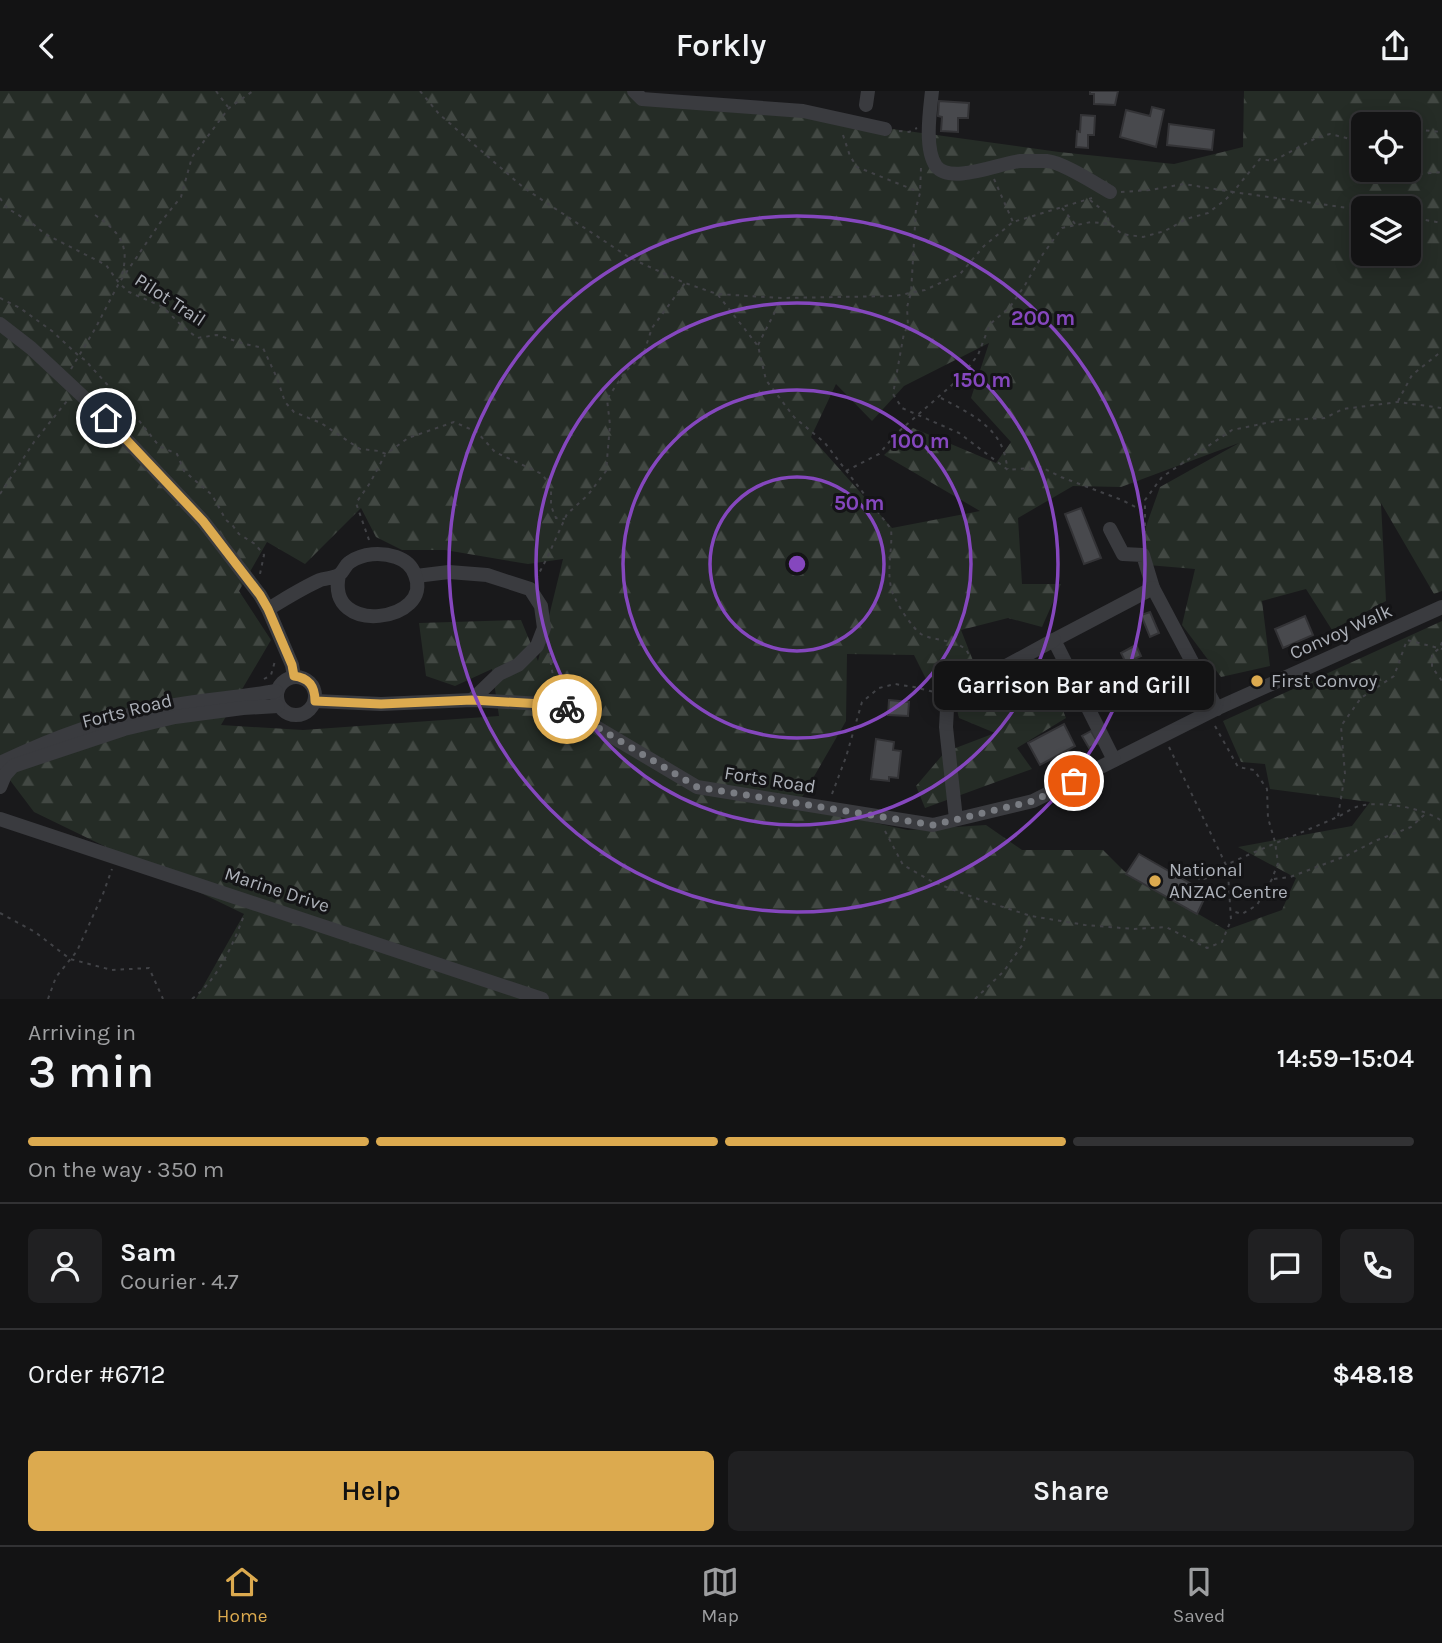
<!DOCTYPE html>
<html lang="en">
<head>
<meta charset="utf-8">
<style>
	:root { --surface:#131314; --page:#202022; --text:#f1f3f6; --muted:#9d9ea0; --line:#323234; --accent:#dcaa4f }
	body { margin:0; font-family:Karla,sans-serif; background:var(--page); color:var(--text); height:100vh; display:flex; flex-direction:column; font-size:26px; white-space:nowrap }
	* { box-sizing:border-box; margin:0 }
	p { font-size:23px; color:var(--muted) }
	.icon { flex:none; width:38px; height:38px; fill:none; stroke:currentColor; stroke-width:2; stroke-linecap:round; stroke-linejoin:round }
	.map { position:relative; height:908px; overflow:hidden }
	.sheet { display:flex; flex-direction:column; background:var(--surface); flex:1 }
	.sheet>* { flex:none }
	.fabs { position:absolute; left:1351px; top:21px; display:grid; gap:14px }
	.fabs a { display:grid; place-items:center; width:70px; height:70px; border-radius:10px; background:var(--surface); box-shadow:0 4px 18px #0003,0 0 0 2px var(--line); font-size:35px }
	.pin { position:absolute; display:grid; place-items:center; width:60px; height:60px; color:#fff; margin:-30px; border:4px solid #fff; border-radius:50%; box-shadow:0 2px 7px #0007 }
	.courier { position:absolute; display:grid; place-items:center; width:70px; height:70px; margin:-35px; border:5px solid #dcaa4f; border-radius:50%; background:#fff; color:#222; box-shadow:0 2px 9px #0007 }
	.bubble { position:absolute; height:49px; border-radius:10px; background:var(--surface); box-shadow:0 4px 18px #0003,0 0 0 2px var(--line); font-size:23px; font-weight:600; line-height:49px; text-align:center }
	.headline em { font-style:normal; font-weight:600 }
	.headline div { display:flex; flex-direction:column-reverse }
	.headline { display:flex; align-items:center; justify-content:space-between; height:119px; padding:0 28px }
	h1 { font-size:46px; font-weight:600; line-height:52px }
	.bar { display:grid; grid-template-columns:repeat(4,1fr); gap:10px 7px; align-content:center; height:84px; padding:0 28px }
	.bar i { height:9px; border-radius:5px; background:var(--line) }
	.bar .on { background:var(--accent) }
	.bar p { grid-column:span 4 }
	.line { display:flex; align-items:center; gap:18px; padding:0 28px; border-top:2px solid var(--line) }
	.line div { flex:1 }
	.round { display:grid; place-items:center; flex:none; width:74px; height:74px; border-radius:10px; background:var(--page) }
	.cta { display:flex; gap:14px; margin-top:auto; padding:14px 28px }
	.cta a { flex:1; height:80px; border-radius:10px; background:var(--accent); color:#111; font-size:28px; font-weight:600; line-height:80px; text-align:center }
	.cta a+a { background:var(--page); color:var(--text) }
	header { display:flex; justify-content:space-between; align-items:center; height:91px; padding:0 28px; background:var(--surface); font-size:32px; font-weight:600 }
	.dock { display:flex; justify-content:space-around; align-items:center; height:98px; border-top:2px solid var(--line); background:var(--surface); font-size:19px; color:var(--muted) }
	.dock a { display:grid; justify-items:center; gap:4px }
	.dock .on { color:var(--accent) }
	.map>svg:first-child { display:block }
	.forest { fill:url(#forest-firs); fill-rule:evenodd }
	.building { fill:#48494d; stroke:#333336; stroke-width:2 }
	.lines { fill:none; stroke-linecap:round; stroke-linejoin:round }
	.path { stroke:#414246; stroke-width:2; stroke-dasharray:3.5 5; stroke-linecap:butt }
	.minor { stroke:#3a3b3f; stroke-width:14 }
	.done { stroke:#797c82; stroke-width:7; stroke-dasharray:0 12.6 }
	.route { stroke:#dcaa4f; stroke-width:9 }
	.ring { fill:none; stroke:#8547be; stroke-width:3.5 }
	.poi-dot { fill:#dcaa4f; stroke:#141416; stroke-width:2.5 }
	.labels { text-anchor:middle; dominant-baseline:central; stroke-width:6; stroke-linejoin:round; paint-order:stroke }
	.street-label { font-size:19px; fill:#adb1b9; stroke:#141416 }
	.poi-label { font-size:19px; fill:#adb1b9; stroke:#141416; text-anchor:start }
	.centre { fill:#8547be; stroke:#141416; stroke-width:3.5 }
	.ring-label { font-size:21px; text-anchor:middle; font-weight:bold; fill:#8547be; stroke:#141416; stroke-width:6; stroke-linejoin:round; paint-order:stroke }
</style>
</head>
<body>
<header><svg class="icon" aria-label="back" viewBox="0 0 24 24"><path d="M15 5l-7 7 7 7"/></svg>Forkly<svg class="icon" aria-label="share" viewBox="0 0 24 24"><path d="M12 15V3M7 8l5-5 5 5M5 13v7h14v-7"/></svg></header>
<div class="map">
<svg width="1442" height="908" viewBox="0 0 1442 908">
	<defs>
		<pattern id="forest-firs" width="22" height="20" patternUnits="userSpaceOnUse" patternTransform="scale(1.75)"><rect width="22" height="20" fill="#252c26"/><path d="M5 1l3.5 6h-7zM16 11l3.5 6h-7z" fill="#424843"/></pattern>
	</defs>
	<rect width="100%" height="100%" fill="#19191b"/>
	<path class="forest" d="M0 0H634L638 3 1059 61 1174 73 1243 56 1244 0H1442V500L1434 503 1381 412 1386 510 1332 539 1306 498 1262 510 1270 575 1221 586 1182 534 1195 478 1148 474 1144 441 1160 396 1239 352 1121 396 1073 395 1018 427 1022 493H1061L1042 536 1008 527 961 539 983 595 1056 602 1066 627 1017 657 1032 678 925 717 916 695 945 661 995 642 959 627 949 585 926 588 914 564 847 563 846 630 797 715 908 739 986 734 1022 759H1103L1124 780 1226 839 1282 819 1296 787 1238 756 1352 735 1370 711 1270 698 1265 673 1241 671 1223 630 1442 530V908H196L244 823 34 721 0 676ZM1363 33H1409V79H1363ZM1363 117H1409V163H1363ZM989 252 971 307 1011 351 996 372 913 337 884 364 980 420 892 437 811 346 836 293 872 330 904 295ZM361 417 376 446 402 459H445L528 473 563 468 538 570 521 529 419 532 426 585 455 595 492 578 499 625 303 639 221 634 271 549 239 500 267 451 305 473Z"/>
	<g class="building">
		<polygon points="1090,0 1118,0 1115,14 1094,13 1094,3 1090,3"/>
		<polygon points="939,10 969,12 968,27 958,27 958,41 941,40 942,26 938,25"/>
		<polygon points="1152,16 1164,19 1156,56 1120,46 1126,19 1150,25"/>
		<polygon points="1081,24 1095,25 1094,44 1088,44 1088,57 1076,56 1077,40 1080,41"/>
		<polygon points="1169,33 1214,39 1212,59 1167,54"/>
		<polygon points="1081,417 1101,467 1084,473 1065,423"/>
		<polygon points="1150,521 1159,542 1150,546 1141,524"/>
		<polygon points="1305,525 1313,544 1283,557 1275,538"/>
		<polygon points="1136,554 1141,565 1126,572 1121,562"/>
		<polygon points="889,609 909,611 908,625 888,624"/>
		<polygon points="1064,633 1075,655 1040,674 1028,652"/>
		<polygon points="1091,640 1098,652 1089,657 1082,645"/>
		<polygon points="876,648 894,651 893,659 901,660 898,687 889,686 889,690 871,688"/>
		<polygon points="1082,698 1088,713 1074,719 1068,704"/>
		<polygon points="1139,763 1207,802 1197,823 1126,783"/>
	</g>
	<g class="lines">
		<g class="path">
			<polyline points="216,0 228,16"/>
			<polyline points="420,0 439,23 524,97 630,167 685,192 717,203 782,207 895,205 925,199 960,183 984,155 1013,131 1092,107"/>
			<polyline points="1409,38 1442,41"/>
			<polyline points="899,40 909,41 917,37"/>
			<polyline points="843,44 850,65 857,76 919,101"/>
			<polyline points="921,77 920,102 916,117 911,202 907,216 908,235 904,242 893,303 902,317 959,342 1008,379 1041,376 1061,386 1122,409 1145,421"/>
			<polyline points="1387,79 1398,85 1442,81"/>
			<polyline points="994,88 1013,131"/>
			<polyline points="1121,101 1150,99 1184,93 1233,101 1260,68 1273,70 1316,47 1330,43 1363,51"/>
			<polyline points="0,107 7,117 33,133 45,143 106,174 119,192 129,201 163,216 179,232 197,247 217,244 245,253 263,257 277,287 285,311 294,321 321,332 360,358 379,360 386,363 408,347 454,331 477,341 495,361 542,383 551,396 551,415 556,427 565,428"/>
			<polyline points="1090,109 1106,122 1110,133 1122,143 1143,146 1165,140 1186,128 1208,122 1225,109 1233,101 1363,119"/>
			<polyline points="1062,117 1076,134"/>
			<path d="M95 124C120 141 131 155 121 187"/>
			<polyline points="1409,126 1442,132"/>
			<path d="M718 204 758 255 766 289 794 326 825 352 891 438C893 460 885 481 893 503 897 513 912 537 921 543 935 551 963 548 969 564 970 569 971 575 972 580"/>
			<polyline points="0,207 20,217 52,240 79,265 85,269 133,322 159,355 177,363 184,380 212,404 226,429 233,435 239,443 255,453 264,464 260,483"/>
			<polyline points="758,254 781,209"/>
			<polyline points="71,278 95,238 119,192 160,132 181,106 192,66 229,17 253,0"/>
			<path d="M941 307C963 319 991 331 1002 356 1005 362 1006 371 1008 378"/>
			<polyline points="1398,310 1412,284 1442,260"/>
			<polyline points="846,380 879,363 897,342 960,287 978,264 990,233 1010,216 1025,194 1043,163 1062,137 1091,131 1110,133"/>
			<polyline points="0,403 34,351 67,310"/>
			<polyline points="369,449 356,412 370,392 385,364"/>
			<polyline points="1145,452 1145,409 1162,386 1232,339 1281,329 1325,327 1343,318 1398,311 1442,317"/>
			<polyline points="536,488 547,467 567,423 588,404 606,380 610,334 607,308 625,281 643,264 652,237 685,192"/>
			<polyline points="1442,551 1440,557 1432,563 1432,576 1442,590"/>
			<polyline points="549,562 553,585 575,602 587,614"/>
			<polyline points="264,588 271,584 275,570"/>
			<polyline points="1215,635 1238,676 1254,679 1267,698 1268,727 1275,751 1278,772 1272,788 1257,814 1242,823 1232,820"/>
			<path d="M1169 656 1226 774C1262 757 1299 743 1335 727 1345 723 1354 715 1364 714 1387 711 1423 717 1442 730"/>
			<polyline points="832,703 846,666 862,611 879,597 895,593 914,596 942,603"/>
			<polyline points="1338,725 1345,683 1341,635 1361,607 1394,585 1407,549 1442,558"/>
			<polyline points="885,740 903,774 933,791 978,808 1031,825 1085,834 1134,838 1166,836 1207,857 1222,851 1231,829 1228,782 1199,789 1199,787 1226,774"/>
			<polyline points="1274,788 1290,786 1346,765 1375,750 1411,736 1425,723"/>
			<polyline points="0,822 35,841 70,868 112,879 149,877 163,908"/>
			<polyline points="48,908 56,886 77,860 103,803 112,778"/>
			<path d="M192 908C218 888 233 854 244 824"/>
			<polyline points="975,908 1004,880 1023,853 1031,826"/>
		</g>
		<g class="minor">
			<polyline points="634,0 642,8 803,20 885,38"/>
			<path d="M932 0C930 19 924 58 936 75 950 94 1000 72 1020 70 1028 70 1038 70 1047 70 1062 71 1096 93 1110 101"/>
			<polyline points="866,14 868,0"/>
			<polyline points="0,233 31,257 106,327 203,430 260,504 268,518 292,574 294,585"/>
			<polyline points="1110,438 1123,463 1143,464 1153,497"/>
			<polyline points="416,485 449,481 487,484 530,498 541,515 544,537 537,555 518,574 499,583 472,609"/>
			<path d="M268 518C285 508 302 497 320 489 325 487 336 487 340 483 344 480 345 474 350 471 363 462 381 461 396 466 405 469 412 475 415 484 435 530 325 547 339 484"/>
			<circle cx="296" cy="605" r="19"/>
			<polyline points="315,610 381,613 472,609 559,614 697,696 933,734 1033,710 1220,616 1442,516"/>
			<polyline points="1114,669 1054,549 1153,497 1217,618"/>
			<path d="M0 672C50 648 104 628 158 617 197 609 237 607 276 600"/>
			<polyline points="0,696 5,684 13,675 124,638 175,626 243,617 278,615"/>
			<polyline points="0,728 542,908"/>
			<polyline points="956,728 946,636 947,618 960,600 1054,549"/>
		</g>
	</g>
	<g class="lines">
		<polyline class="done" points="567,618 697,696 933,734 1033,710 1074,690"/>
		<path class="route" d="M106 327 203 430 260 504 268 518 292 574 294 585C309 587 315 595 315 610L381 613 472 609 559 614 567 618"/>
	</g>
	<g class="ring">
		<circle cx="797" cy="473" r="87"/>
		<circle cx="797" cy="473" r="174"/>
		<circle cx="797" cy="473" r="261"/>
		<circle cx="797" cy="473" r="348"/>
	</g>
	<g class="poi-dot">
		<circle cx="1257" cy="590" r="7"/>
		<circle cx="1155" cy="790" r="7"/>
	</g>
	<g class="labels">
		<g class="street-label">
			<text transform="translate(170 209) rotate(33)">Pilot Trail</text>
			<text transform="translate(1341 541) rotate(-24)">Convoy Walk</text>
			<text transform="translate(127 620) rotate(-14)">Forts Road</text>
			<text transform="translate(770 689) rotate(9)">Forts Road</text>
			<text transform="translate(277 799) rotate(18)">Marine Drive</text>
		</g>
		<g class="poi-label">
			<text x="1271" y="590">First Convoy</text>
			<text x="1169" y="779">National<tspan x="1169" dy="22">ANZAC Centre</tspan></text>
		</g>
	</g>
	<circle cx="797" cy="473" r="10" class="centre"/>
	<g class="ring-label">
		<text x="1043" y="234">200 m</text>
		<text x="982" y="296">150 m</text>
		<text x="920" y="357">100 m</text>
		<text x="859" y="419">50 m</text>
	</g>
</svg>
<div class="fabs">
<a><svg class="icon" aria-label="locate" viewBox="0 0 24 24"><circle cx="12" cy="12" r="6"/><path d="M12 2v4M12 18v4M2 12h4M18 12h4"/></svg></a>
<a><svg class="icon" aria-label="layers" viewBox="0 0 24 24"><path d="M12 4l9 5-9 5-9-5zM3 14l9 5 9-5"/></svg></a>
</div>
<div class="pin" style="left:1074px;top:690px;background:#ea580c"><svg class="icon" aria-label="bag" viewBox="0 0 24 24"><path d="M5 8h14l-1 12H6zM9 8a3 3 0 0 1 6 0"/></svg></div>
<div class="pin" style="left:106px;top:327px;background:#1f2937"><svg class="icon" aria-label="home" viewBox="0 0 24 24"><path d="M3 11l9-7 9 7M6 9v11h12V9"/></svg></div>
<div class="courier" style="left:567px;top:618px"><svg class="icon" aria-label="bike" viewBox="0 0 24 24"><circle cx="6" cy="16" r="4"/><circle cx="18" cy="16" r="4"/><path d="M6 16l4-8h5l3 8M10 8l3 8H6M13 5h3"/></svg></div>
<div class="bubble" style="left:934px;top:570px;width:280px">Garrison Bar and Grill</div>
</div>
<section class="sheet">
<div class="headline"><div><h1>3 min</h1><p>Arriving in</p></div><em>14:59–15:04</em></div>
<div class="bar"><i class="on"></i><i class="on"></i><i class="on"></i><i></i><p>On the way · 350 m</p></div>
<div class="line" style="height:126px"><a class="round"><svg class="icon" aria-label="person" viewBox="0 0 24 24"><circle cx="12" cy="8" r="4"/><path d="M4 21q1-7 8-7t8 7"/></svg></a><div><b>Sam</b><p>Courier · 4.7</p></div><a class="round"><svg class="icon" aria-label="chat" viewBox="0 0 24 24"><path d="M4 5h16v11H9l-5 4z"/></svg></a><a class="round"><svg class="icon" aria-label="phone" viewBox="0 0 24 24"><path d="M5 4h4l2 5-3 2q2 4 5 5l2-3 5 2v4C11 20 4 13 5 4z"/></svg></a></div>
<div class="line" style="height:91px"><div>Order #6712</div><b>$48.18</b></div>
<div class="cta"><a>Help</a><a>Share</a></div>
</section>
<nav class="dock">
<a class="on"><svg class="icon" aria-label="home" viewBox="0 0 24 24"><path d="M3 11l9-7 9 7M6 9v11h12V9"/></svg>Home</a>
<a><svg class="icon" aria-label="map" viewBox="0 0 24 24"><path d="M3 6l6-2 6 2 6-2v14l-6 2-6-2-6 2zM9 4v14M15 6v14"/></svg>Map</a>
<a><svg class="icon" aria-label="saved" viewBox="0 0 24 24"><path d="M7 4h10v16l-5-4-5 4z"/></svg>Saved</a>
</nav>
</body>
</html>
